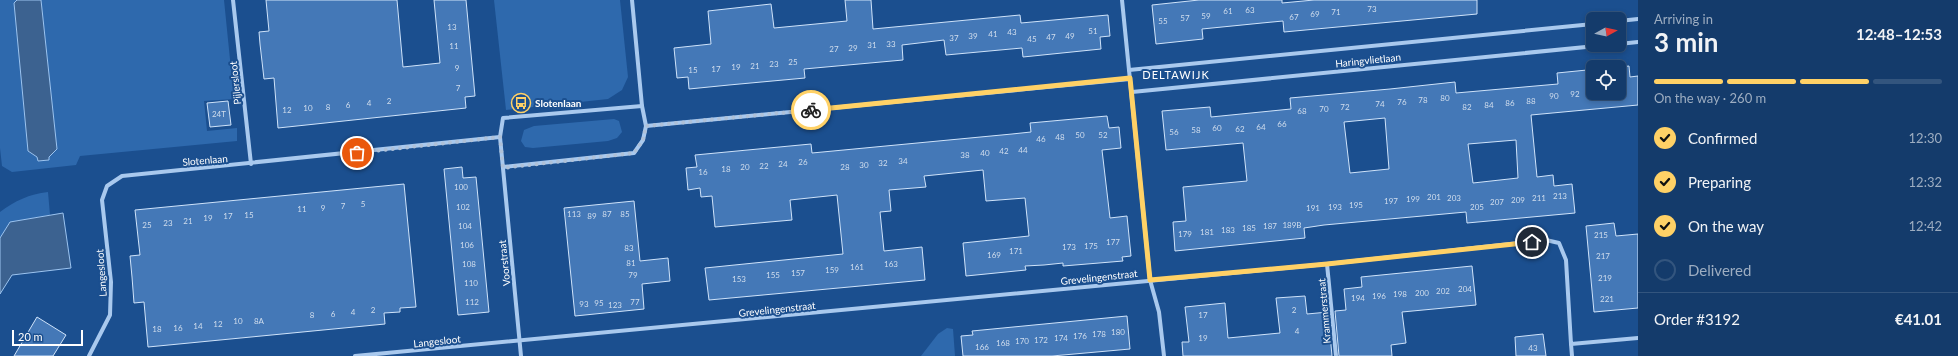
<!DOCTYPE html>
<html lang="en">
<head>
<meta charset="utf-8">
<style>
	:root { --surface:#143b6b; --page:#214673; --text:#f1f3f6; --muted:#9dadc1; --line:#33557e; --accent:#ffd166 }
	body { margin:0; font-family:Lato,sans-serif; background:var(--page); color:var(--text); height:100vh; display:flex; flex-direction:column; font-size:15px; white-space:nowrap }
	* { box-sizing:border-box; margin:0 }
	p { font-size:13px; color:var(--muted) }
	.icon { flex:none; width:22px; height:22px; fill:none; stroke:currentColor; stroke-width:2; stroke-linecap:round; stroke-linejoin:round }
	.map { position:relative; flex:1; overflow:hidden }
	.details { display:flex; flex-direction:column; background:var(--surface); width:320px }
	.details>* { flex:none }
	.needle { width:26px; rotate:82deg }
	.buttons { position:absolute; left:1586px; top:12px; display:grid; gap:8px }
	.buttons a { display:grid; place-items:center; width:40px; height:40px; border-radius:6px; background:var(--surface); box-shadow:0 2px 6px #0003,0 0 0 1px var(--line); font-size:20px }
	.scale { position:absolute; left:12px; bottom:10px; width:71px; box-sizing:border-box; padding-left:4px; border:2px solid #fff; border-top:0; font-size:11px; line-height:14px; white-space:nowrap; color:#fff; -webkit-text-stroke:3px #1b4f8f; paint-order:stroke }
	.pin { position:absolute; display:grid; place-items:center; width:34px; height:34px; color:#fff; margin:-17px; border:2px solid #fff; border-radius:50%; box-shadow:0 1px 4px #0007 }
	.courier { position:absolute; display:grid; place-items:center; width:40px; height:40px; margin:-20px; border:3px solid #ffd166; border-radius:50%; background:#fff; color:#222; box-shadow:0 1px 5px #0007 }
	.summary em { font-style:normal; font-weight:700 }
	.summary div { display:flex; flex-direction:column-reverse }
	.summary { display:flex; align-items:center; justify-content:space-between; height:68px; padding:0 16px }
	h1 { font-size:26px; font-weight:700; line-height:30px }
	.bar { display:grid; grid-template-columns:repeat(4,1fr); gap:6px 4px; align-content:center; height:48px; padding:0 16px }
	.bar i { height:5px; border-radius:3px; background:var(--line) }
	.bar .selected { background:var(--accent) }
	.bar p { grid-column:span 4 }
	.line { display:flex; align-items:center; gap:10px; padding:0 16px; border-top:1px solid var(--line) }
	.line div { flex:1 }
	ol { padding:0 16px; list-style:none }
	li { display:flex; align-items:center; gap:12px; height:44px }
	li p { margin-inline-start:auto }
	li .icon { padding:4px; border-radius:50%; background:var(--accent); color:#111; stroke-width:4 }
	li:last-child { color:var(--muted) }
	li i { width:22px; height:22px; border:2px solid var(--line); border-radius:50% }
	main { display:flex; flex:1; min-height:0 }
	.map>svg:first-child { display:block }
	.green { fill:#2e69ad }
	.water { fill:#3c6290; stroke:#9cc4f0 }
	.building { fill:#4478b7; stroke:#cfe3fa; fill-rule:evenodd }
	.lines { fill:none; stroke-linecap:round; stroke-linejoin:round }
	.minor { stroke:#a9c9ee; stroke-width:4 }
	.done { stroke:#afc1d8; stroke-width:4; stroke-dasharray:0 7.2 }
	.route { stroke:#ffd166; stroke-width:5 }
	.labels { text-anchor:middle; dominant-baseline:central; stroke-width:4; stroke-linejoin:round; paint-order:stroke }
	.number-label { font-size:8px; fill:#d0dded }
	.street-label { font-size:10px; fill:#fff; stroke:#1b4f8f }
	.poi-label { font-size:10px; font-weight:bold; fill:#fff; stroke:#1b4f8f; text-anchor:start }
	.neighbourhood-label { font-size:11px; letter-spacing:1px; fill:#fff; stroke:#1b4f8f }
</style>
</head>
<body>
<main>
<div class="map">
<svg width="1638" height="356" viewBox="0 0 1638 356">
	<rect width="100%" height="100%" fill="#1b4f8f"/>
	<g class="green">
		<polygon points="0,0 17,0 14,3 28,151 37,157 38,161 48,160 49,157 57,149 41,0 224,0 234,99 204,101 207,131 237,128 237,141 80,156 76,165 12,172 2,166 0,148"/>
		<polygon points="494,0 620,0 628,77 622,90 608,99 506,110"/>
		<polygon points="614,119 619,121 622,132 617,138 608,141 533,148 525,147 521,141 524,130 534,126"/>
		<path d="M48 192 50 215 10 222 0 238V212C15 201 29 194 48 192Z"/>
		<polygon points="947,328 953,329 955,356 921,356 938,334"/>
	</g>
	<g class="water">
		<polygon points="17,0 41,0 57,149 49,157 49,160 38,161 37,157 28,151 14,3"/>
		<polygon points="63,213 71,268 12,275 0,294 0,238 10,222"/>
	</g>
	<g class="building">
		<polygon points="266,0 397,0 403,67 440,63 434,0 466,0 475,96 465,97 466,108 278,128 274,78 264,79 260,44 259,32 269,31"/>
		<polygon points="845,0 871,0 873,29 1020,15 1021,23 1108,15 1110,36 1100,37 1101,49 1023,57 1022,48 946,55 944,40 902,45 903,60 804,69 805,78 729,85 689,89 688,77 677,78 674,48 711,44 708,11 771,4 774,28 847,21"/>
		<polygon points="1199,0 1282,0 1282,3 1314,0 1477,0 1477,14 1284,32 1283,21 1262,23 1202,29 1203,39 1156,44 1152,5"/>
		<path d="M1629 66 1630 77 1638 76V105L1531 115 1537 177 1553 175 1554 186 1572 184 1575 213 1467 223 1466 212 1324 225 1304 228 1305 238 1175 251 1173 222 1186 221 1183 187 1247 181 1243 143 1166 150 1162 111 1210 107 1211 117 1291 109 1290 98 1390 89 1455 82 1456 93 1558 84 1557 73 1587 70H1593V93H1619V67ZM1385 118 1389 169 1350 173 1344 122ZM1516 140 1518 178 1473 183 1468 144Z"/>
		<polygon points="228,101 231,125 210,127 207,103"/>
		<polygon points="1107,116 1109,128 1119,127 1121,148 1102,150 1110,218 1127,216 1131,256 1122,257 1123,261 1063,266 1063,263 1044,265 1025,266 1026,270 966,276 963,243 1029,236 1025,198 986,201 983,170 924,176 926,187 889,190 891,211 880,212 884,251 922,247 925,280 709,300 705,268 843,254 837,195 790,200 792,220 715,227 712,196 701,197 700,188 688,190 686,168 697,167 695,155 811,144 812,153 1012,134 1031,132 1030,123"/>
		<polygon points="462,167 463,178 476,177 489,312 458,315 444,169"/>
		<polygon points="404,184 416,307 400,308 400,312 384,313 385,324 148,347 144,302 134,303 132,277 130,256 140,255 135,210"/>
		<polygon points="634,201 640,261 668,258 670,281 642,284 644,309 575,316 564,208"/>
		<polygon points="1614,223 1616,236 1638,234 1638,308 1594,312 1586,226"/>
		<polygon points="1472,266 1476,305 1402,312 1406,343 1391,345 1392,356 1339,356 1335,311 1346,310 1344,289 1362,287 1361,277"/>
		<polygon points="1305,296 1307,314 1328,312 1332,356 1183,356 1182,342 1189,342 1185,307 1225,303 1228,338 1280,333 1276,298"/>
		<polygon points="1127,316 1130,349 1052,356 963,356 961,336 973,335 972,331"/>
		<polygon points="37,317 66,335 53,356 14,356"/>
		<polygon points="1543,334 1546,356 1516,356 1515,337"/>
	</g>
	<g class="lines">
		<g class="minor">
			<polyline points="233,0 251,164"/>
			<polyline points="1122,0 1150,280 1159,312 1164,356"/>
			<polyline points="1619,21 1638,19"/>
			<polyline points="1619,44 1638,42"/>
			<polyline points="1129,70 1593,24"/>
			<polyline points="1132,92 1606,45"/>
			<polyline points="646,126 1130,79"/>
			<polyline points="503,167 634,153 643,140 646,126 642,106 632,0"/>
			<polyline points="1327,264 1336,356"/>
			<polyline points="1571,344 1572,356"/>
			<polyline points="89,356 110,315 111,282 102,200 107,186 122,176 500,137"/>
			<polyline points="355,356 1327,264 1546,240 1559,243 1566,260 1571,344 1638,338"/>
			<polyline points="521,356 500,137 503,118 642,106"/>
		</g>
	</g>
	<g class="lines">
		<polyline class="done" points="357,153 500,137 503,168 634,153 643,140 646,126 811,110"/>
		<polyline class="route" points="811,110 1130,78 1150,280 1327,264 1532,242"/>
	</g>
	<defs>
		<symbol id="bus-ring" viewBox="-11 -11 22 22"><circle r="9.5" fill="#1b4f8f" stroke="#ffd166" stroke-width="1.5"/><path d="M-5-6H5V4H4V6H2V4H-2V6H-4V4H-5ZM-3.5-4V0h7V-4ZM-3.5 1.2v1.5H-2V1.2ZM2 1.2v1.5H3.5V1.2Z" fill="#ffd166"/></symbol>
	</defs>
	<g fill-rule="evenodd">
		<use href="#bus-ring" x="510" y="92" width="22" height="22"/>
	</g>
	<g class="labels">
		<g class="number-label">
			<text x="1372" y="9">73</text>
			<text x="1250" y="10">63</text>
			<text x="1228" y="11">61</text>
			<text x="1336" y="12">71</text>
			<text x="1315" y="14">69</text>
			<text x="1206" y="16">59</text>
			<text x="1294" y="17">67</text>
			<text x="1185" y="18">57</text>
			<text x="1163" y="21">55</text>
			<text x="452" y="27">13</text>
			<text x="1093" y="31">51</text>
			<text x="1012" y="32">43</text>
			<text x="993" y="34">41</text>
			<text x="973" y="36">39</text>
			<text x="1070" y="36">49</text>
			<text x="1051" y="37">47</text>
			<text x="954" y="38">37</text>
			<text x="1032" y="39">45</text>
			<text x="891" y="44">33</text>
			<text x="872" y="45">31</text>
			<text x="454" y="46">11</text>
			<text x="853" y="48">29</text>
			<text x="834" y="49">27</text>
			<text x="793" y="62">25</text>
			<text x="774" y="64">23</text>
			<text x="755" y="66">21</text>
			<text x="736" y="67">19</text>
			<text x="457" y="68">9</text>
			<text x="716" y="69">17</text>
			<text x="693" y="70">15</text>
			<text x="458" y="88">7</text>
			<text x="1575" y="94">92</text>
			<text x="1554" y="96">90</text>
			<text x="1445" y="98">80</text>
			<text x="1423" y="100">78</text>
			<text x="389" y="101">2</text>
			<text x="1531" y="101">88</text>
			<text x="1402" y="102">76</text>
			<text x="369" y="103">4</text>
			<text x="1510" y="103">86</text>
			<text x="1380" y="104">74</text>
			<text x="348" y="105">6</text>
			<text x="1489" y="105">84</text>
			<text x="328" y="107">8</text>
			<text x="1345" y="107">72</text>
			<text x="1467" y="107">82</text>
			<text x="308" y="108">10</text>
			<text x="1324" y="109">70</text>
			<text x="287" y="110">12</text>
			<text x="1302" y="111">68</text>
			<text x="219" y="114">24T</text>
			<text x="1282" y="124">66</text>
			<text x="1261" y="127">64</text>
			<text x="1217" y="128">60</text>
			<text x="1240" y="129">62</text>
			<text x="1196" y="130">58</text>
			<text x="1174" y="132">56</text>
			<text x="1080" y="135">50</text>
			<text x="1103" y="135">52</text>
			<text x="1060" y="137">48</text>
			<text x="1041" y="139">46</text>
			<text x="1023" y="150">44</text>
			<text x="1004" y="151">42</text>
			<text x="985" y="153">40</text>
			<text x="965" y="155">38</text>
			<text x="903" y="161">34</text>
			<text x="803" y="162">26</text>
			<text x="883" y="163">32</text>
			<text x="783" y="164">24</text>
			<text x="864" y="165">30</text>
			<text x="764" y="166">22</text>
			<text x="745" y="167">20</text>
			<text x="845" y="167">28</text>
			<text x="726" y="169">18</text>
			<text x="703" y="172">16</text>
			<text x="461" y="187">100</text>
			<text x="1560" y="196">213</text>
			<text x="1434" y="197">201</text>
			<text x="1454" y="198">203</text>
			<text x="1539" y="198">211</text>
			<text x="1413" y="199">199</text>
			<text x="1518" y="200">209</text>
			<text x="1391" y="201">197</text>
			<text x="1497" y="202">207</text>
			<text x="363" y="204">5</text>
			<text x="1356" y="205">195</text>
			<text x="343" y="206">7</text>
			<text x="463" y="207">102</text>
			<text x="1335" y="207">193</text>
			<text x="1477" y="207">205</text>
			<text x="323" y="208">9</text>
			<text x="1313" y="208">191</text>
			<text x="302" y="209">11</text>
			<text x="574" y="214">113</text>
			<text x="607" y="214">87</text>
			<text x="625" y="214">85</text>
			<text x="249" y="215">15</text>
			<text x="228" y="216">17</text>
			<text x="592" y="216">89</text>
			<text x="208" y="218">19</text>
			<text x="188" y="221">21</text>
			<text x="168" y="223">23</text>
			<text x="147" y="225">25</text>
			<text x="1292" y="225">189B</text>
			<text x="465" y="226">104</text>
			<text x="1270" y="226">187</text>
			<text x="1249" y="228">185</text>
			<text x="1228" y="230">183</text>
			<text x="1207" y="232">181</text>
			<text x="1185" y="234">179</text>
			<text x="1601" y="235">215</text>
			<text x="1113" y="242">177</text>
			<text x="467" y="245">106</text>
			<text x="1091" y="246">175</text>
			<text x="1069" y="247">173</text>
			<text x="629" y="248">83</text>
			<text x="1016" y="251">171</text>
			<text x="994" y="255">169</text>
			<text x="1603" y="256">217</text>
			<text x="631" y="263">81</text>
			<text x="469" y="264">108</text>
			<text x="891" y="264">163</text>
			<text x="857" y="267">161</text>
			<text x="832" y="270">159</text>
			<text x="798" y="273">157</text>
			<text x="633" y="275">79</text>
			<text x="773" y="275">155</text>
			<text x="1605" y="278">219</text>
			<text x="739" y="279">153</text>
			<text x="471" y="283">110</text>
			<text x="1465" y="289">204</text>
			<text x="1443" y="291">202</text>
			<text x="1422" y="293">200</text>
			<text x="1400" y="294">198</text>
			<text x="1379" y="296">196</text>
			<text x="1358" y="298">194</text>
			<text x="1607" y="299">221</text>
			<text x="472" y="302">112</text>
			<text x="635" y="302">77</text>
			<text x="599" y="303">95</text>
			<text x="584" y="304">93</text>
			<text x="615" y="305">123</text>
			<text x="373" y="310">2</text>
			<text x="1294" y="310">2</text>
			<text x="353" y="312">4</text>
			<text x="333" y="314">6</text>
			<text x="312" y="315">8</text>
			<text x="1203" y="315">17</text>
			<text x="238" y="321">10</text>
			<text x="259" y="321">8A</text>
			<text x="218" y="324">12</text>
			<text x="198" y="326">14</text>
			<text x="178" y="328">16</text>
			<text x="157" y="329">18</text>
			<text x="1297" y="331">4</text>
			<text x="1118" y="332">180</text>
			<text x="1099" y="334">178</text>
			<text x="1080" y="336">176</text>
			<text x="1061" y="338">174</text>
			<text x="1203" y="338">19</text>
			<text x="1041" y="340">172</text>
			<text x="1022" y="341">170</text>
			<text x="1003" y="343">168</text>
			<text x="982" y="347">166</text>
			<text x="1533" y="348">43</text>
		</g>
		<g class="street-label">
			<text transform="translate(1368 60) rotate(-6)">Haringvlietlaan</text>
			<text transform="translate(235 83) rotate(-96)">Pijlersloot</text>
			<text transform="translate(205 160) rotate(-5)">Slotenlaan</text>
			<text transform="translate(504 263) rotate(-96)">Voorstraat</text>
			<text transform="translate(101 273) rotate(-94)">Langesloot</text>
			<text transform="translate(1099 277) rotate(-6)">Grevelingenstraat</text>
			<text transform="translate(777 309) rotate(-6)">Grevelingenstraat</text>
			<text transform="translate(1324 311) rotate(-95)">Krammerstraat</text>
			<text transform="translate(437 341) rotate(-6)">Langesloot</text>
		</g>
		<g class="poi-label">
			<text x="535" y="103">Slotenlaan</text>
		</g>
		<g class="neighbourhood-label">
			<text x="1176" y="74">DELTAWIJK</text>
		</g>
	</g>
</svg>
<div class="buttons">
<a><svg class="needle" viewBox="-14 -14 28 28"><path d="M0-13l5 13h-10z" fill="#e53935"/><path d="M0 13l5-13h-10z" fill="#9dadc1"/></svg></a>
<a><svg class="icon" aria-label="locate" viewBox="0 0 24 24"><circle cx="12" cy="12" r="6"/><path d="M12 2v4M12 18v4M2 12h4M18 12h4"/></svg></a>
</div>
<div class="scale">20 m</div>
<div class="pin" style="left:357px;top:153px;background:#ea580c"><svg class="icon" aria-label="bag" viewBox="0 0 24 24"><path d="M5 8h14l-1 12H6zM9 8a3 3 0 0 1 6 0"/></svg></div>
<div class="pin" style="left:1532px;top:242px;background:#1f2937"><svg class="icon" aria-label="home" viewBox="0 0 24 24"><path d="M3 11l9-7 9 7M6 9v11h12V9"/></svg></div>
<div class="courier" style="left:811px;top:110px"><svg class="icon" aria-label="bike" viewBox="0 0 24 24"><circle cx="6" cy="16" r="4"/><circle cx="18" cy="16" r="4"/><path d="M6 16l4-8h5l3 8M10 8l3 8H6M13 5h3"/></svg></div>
</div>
<section class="details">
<div class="summary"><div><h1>3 min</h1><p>Arriving in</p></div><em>12:48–12:53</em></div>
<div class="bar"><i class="selected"></i><i class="selected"></i><i class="selected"></i><i></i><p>On the way · 260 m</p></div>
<ol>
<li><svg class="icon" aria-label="check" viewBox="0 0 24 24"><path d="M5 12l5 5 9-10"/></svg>Confirmed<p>12:30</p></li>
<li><svg class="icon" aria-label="check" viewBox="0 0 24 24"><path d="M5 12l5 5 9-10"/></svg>Preparing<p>12:32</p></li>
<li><svg class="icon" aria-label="check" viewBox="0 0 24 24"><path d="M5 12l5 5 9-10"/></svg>On the way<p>12:42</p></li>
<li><i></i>Delivered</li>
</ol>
<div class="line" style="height:52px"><div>Order #3192</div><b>€41.01</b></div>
</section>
</main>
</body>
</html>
